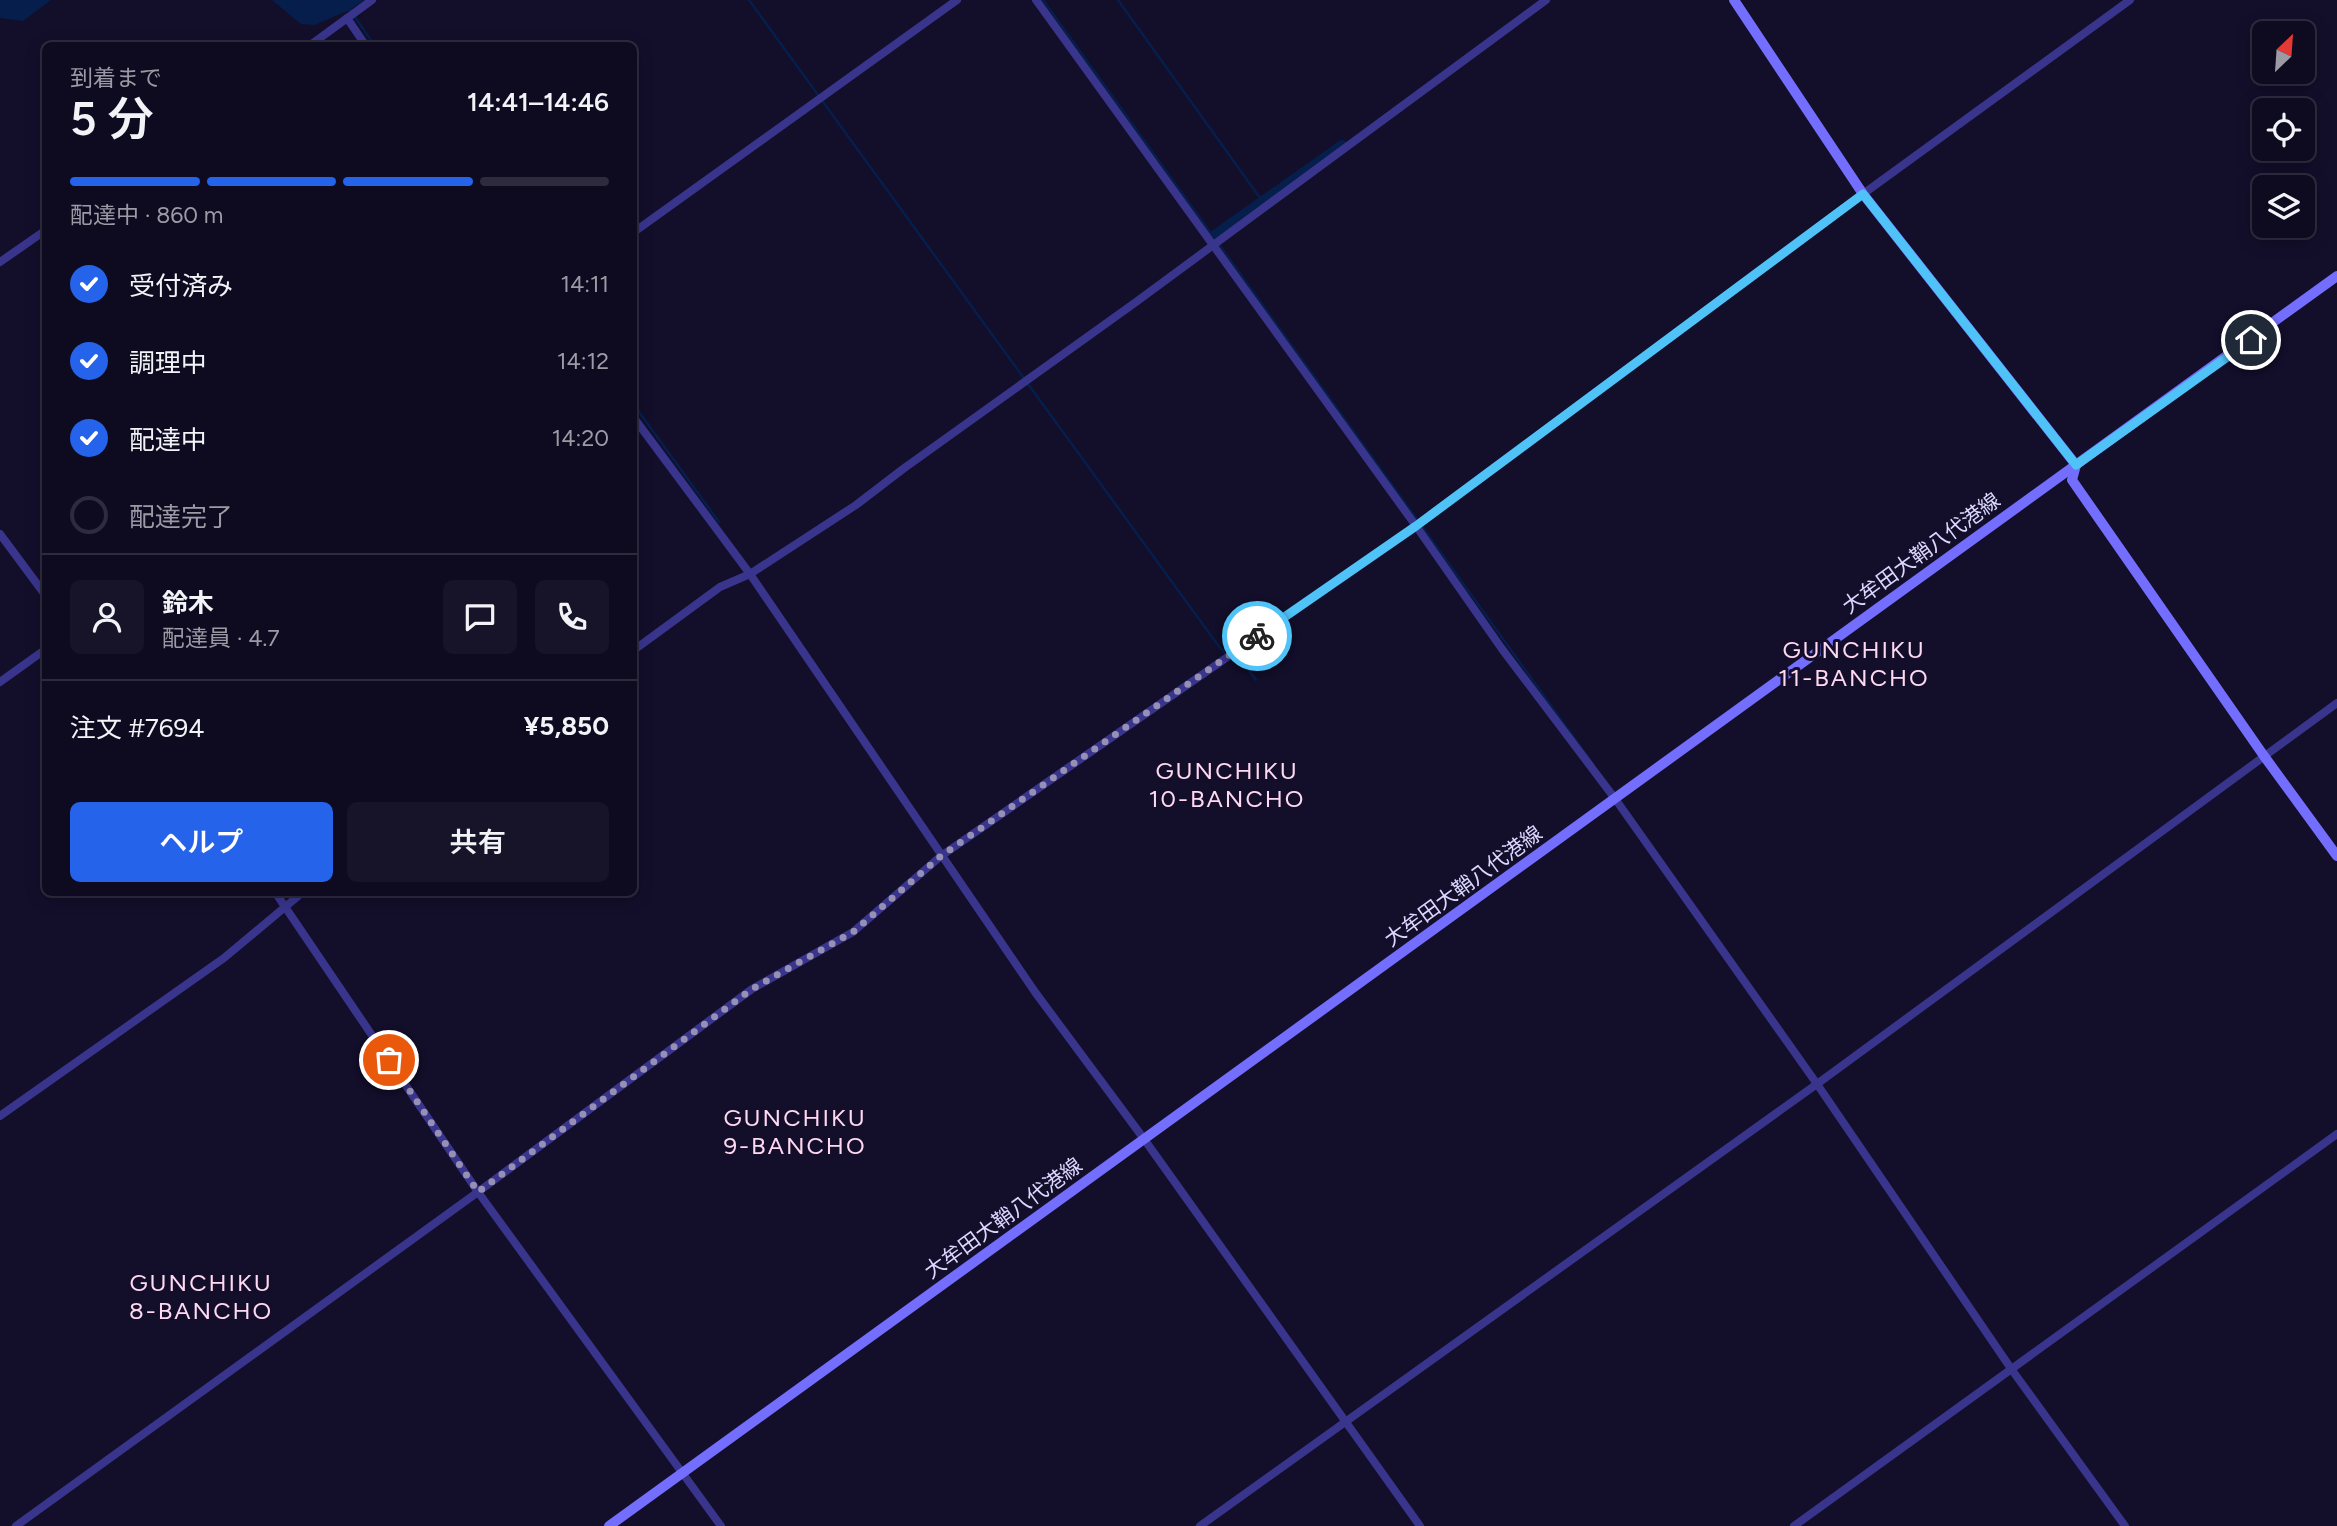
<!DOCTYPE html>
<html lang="ja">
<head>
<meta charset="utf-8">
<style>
	:root { --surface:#0e0a20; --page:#171329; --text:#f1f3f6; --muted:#9b9aa5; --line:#2e2b3e; --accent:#2563eb }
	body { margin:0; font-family:Figtree,"Noto Sans JP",sans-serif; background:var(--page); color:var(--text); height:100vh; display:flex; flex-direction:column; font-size:26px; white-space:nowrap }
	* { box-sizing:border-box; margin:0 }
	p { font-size:23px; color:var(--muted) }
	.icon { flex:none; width:38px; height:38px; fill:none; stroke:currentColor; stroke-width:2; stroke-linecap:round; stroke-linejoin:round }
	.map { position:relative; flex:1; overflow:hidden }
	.panel { position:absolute; left:42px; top:42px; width:595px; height:854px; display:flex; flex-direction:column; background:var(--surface); border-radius:10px; box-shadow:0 4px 18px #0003,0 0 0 2px var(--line) }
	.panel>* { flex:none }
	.needle { width:46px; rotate:25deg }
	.fabs { position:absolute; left:2252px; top:21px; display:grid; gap:14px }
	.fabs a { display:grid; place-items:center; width:63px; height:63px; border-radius:10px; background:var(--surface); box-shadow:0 4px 18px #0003,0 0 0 2px var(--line); font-size:35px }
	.pin { position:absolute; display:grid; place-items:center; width:60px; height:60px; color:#fff; margin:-30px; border:4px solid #fff; border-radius:50%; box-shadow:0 2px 7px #0007 }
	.courier { position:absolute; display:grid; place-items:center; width:70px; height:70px; margin:-35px; border:5px solid #4fc3f7; border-radius:50%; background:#fff; color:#222; box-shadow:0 2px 9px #0007 }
	.head em { font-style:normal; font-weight:600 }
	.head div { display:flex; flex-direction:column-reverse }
	.head { display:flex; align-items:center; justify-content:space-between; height:119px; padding:0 28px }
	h1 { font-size:46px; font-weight:600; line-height:52px }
	.bar { display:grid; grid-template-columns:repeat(4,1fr); gap:10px 7px; align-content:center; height:84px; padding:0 28px }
	.bar i { height:9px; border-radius:5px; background:var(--line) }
	.bar .active { background:var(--accent) }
	.bar p { grid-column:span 4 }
	.line { display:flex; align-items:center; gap:18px; padding:0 28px; border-top:2px solid var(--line) }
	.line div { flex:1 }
	.round { display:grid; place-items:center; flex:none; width:74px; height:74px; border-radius:10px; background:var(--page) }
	ol { padding:0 28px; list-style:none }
	li { display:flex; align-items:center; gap:21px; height:77px }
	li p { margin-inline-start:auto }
	li .icon { padding:7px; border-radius:50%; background:var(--accent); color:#fff; stroke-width:4 }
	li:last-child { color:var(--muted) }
	li i { width:38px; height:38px; border:4px solid var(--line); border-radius:50% }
	.button { display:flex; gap:14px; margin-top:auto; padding:14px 28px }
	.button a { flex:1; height:80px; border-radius:10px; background:var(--accent); color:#fff; font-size:28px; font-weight:600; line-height:80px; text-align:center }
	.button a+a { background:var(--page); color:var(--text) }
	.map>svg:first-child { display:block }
	.water { fill:#061e4c }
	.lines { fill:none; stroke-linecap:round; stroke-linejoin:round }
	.stream { stroke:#061e4c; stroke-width:2.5 }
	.canal { stroke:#061e4c; stroke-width:10 }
	.minor { stroke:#39358d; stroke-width:8 }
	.secondary { stroke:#746eff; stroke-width:10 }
	.done { stroke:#9691b4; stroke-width:7; stroke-dasharray:0 12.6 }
	.route { stroke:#4fc3f7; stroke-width:9 }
	.labels { text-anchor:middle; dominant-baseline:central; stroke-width:6; stroke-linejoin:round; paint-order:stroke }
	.street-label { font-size:21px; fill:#dcd7ff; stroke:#130e2a }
	.quarter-label { font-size:24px; letter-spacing:2px; fill:#ffd9f1; stroke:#130e2a }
</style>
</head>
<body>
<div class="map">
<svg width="2337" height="1526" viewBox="0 0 2337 1526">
	<rect width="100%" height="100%" fill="#130e2a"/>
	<g class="water">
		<polygon points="0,0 51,0 23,21 0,18"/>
		<polygon points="272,0 364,0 350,10 314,25 301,24"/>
	</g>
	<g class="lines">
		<g class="stream">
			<polyline points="749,0 1220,648 1229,657 1245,665 1256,680"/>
			<polyline points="1043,0 1593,764"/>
			<polyline points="1118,0 1263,202"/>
			<polyline points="350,10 375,46"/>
			<polyline points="634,405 719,522"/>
		</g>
		<polyline class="canal" points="1213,236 1342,145"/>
		<g class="minor">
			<polyline points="1036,0 1416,526 1502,649 1616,800 1817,1084 2012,1370 2125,1526"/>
			<polyline points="347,18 366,46"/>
			<polyline points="309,46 372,0"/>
			<polyline points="634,232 957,0"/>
			<polyline points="0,262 46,230"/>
			<polyline points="634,418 750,574 1035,992 1144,1139 1420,1526"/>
			<polyline points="0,534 46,596"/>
			<polyline points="634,650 720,587 750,574 856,505 903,469 1136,302 1546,0"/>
			<polyline points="0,682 46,649"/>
			<polyline points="275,892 478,1192 721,1526"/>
			<polyline points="0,1116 224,958 303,892"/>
			<polyline points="16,1526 478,1192 752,989 853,932 941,856 1416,526 1863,194 2130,0"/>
			<polyline points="1200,1526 1817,1084 2337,703"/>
			<polyline points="1794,1526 2337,1134"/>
		</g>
		<g class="secondary">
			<polyline points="1734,0 1863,194 2076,465"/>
			<polyline points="2076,465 2072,480 2264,756 2337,856"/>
			<polyline points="609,1526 2337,276"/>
		</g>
	</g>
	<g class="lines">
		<polyline class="done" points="389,1060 478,1192 752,989 853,932 941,856 1257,636"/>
		<polyline class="route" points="1257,636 1416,526 1863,194 2076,465 2251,340"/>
	</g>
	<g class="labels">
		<g class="street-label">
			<text transform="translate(1921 553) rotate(-36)">大牟田大鞘八代港線</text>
			<text transform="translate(1463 886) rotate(-36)">大牟田大鞘八代港線</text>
			<text transform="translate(1003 1218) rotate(-36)">大牟田大鞘八代港線</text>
		</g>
		<g class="quarter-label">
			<text x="1854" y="649">GUNCHIKU<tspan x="1854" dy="28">11-BANCHO</tspan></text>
			<text x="1227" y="770">GUNCHIKU<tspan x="1227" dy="28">10-BANCHO</tspan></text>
			<text x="795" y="1117">GUNCHIKU<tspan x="795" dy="28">9-BANCHO</tspan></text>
			<text x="201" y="1282">GUNCHIKU<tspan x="201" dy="28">8-BANCHO</tspan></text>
		</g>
	</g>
</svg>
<div class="fabs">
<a><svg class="needle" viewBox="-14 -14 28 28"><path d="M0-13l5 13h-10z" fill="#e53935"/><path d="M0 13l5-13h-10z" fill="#9b9aa5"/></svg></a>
<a><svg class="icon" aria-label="locate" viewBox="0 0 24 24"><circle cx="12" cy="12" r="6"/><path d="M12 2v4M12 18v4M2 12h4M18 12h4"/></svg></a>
<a><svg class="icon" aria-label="layers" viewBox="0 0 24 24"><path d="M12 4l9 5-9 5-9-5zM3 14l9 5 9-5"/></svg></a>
</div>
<div class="pin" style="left:389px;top:1060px;background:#ea580c"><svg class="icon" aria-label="bag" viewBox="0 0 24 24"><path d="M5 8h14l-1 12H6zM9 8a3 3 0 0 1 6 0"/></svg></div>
<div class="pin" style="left:2251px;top:340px;background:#1f2937"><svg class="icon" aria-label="home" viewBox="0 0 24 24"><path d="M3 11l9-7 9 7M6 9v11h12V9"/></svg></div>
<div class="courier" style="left:1257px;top:636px"><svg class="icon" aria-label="bike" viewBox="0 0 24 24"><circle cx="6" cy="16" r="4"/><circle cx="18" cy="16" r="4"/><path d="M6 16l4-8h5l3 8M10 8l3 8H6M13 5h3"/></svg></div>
<section class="panel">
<div class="head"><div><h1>5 分</h1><p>到着まで</p></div><em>14:41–14:46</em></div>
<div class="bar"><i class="active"></i><i class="active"></i><i class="active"></i><i></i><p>配達中 · 860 m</p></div>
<ol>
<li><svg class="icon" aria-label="check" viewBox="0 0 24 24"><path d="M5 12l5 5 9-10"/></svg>受付済み<p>14:11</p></li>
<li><svg class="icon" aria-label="check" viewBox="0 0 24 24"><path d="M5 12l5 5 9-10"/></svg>調理中<p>14:12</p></li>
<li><svg class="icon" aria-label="check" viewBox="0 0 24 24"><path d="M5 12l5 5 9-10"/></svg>配達中<p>14:20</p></li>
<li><i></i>配達完了</li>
</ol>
<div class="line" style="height:126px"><a class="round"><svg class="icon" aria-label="person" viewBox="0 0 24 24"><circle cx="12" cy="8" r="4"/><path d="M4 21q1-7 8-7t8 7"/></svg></a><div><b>鈴木</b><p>配達員 · 4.7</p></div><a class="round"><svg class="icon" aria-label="chat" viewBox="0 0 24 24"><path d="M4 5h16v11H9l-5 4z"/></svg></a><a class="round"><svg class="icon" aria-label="phone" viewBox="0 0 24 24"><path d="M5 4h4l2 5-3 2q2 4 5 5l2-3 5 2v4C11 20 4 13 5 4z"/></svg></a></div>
<div class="line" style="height:91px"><div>注文 #7694</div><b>¥5,850</b></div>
<div class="button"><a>ヘルプ</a><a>共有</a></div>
</section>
</div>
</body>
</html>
